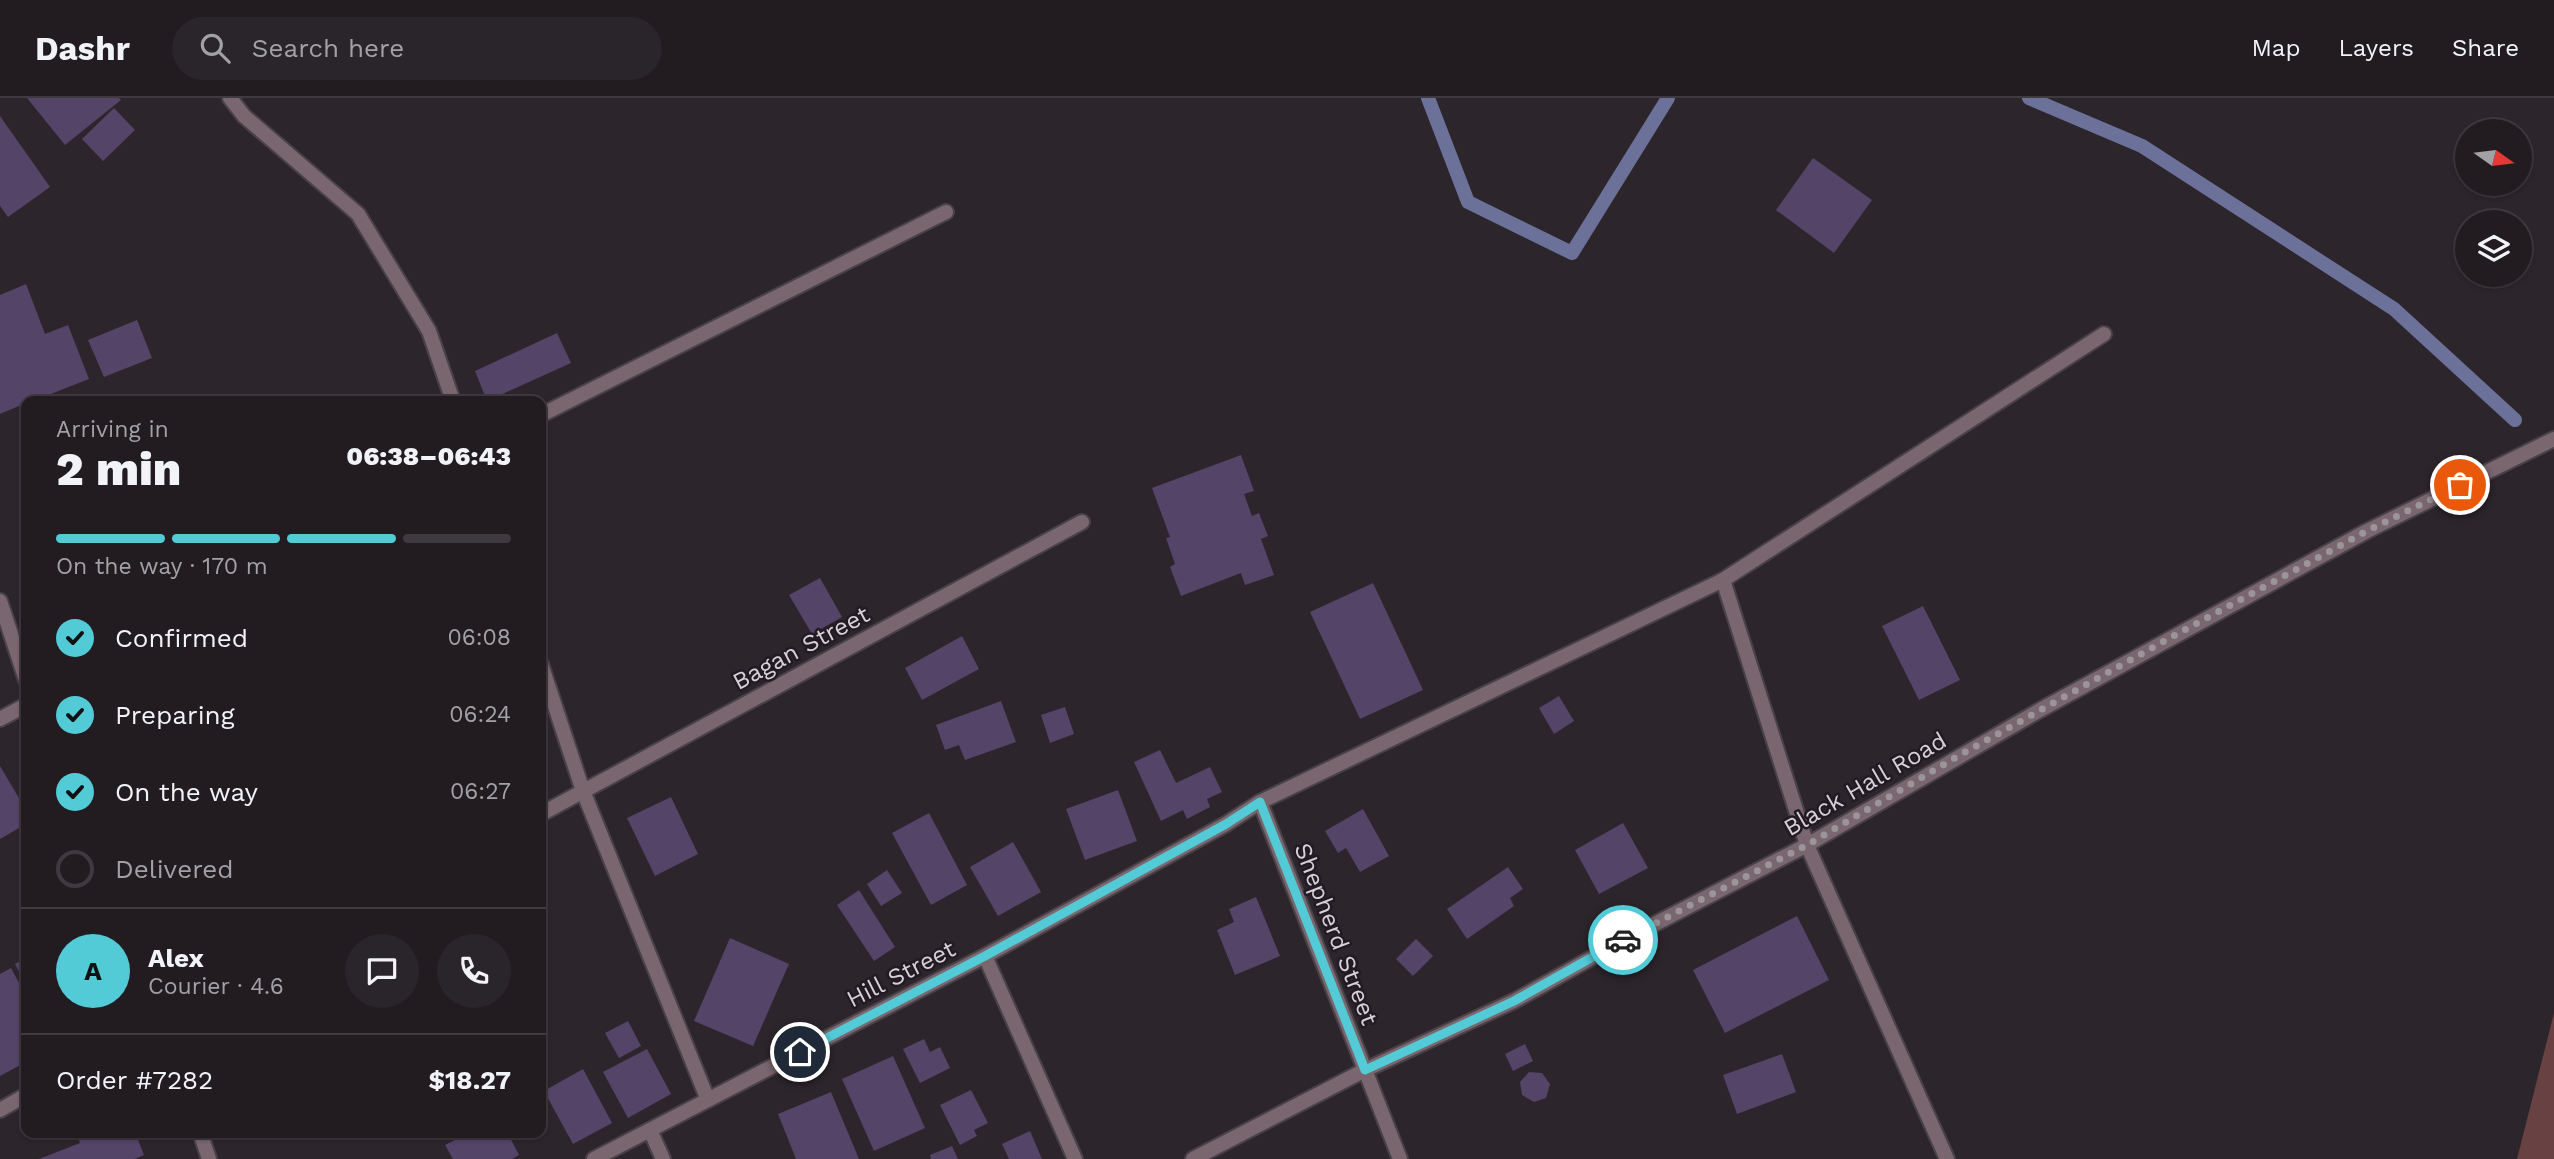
<!DOCTYPE html>
<html lang="en">
<head>
<meta charset="utf-8">
<style>
	:root { --surface:#221c21; --page:#2a252a; --text:#f1f3f6; --muted:#a2a1a5; --line:#3f3a3f; --accent:#52cbd7 }
	body { margin:0; font-family:"Work Sans",sans-serif; background:var(--page); color:var(--text); height:100vh; display:flex; flex-direction:column; font-size:26px; white-space:nowrap }
	* { box-sizing:border-box; margin:0 }
	p { font-size:23px; color:var(--muted) }
	.icon { flex:none; width:38px; height:38px; fill:none; stroke:currentColor; stroke-width:2; stroke-linecap:round; stroke-linejoin:round }
	.map { position:relative; flex:1; overflow:hidden }
	.details { position:absolute; left:21px; top:298px; width:525px; height:742px; display:flex; flex-direction:column; background:var(--surface); border-radius:14px; box-shadow:0 2px 5px #0004,0 0 0 2px var(--line) }
	.details>* { flex:none }
	.needle { width:46px; rotate:104deg }
	.tools { position:absolute; left:2455px; top:21px; display:grid; gap:14px }
	.tools a { display:grid; place-items:center; width:77px; height:77px; border-radius:50%; background:var(--surface); box-shadow:0 2px 5px #0004,0 0 0 2px var(--line); font-size:35px }
	.pin { position:absolute; display:grid; place-items:center; width:60px; height:60px; color:#fff; margin:-30px; border:4px solid #fff; border-radius:50%; box-shadow:0 2px 7px #0007 }
	.courier { position:absolute; display:grid; place-items:center; width:70px; height:70px; margin:-35px; border:5px solid #52cbd7; border-radius:50%; background:#fff; color:#222; box-shadow:0 2px 9px #0007 }
	.summary em { font-style:normal; font-weight:800 }
	.summary div { display:flex; flex-direction:column-reverse }
	.summary { display:flex; align-items:center; justify-content:space-between; height:119px; padding:0 35px }
	h1 { font-size:46px; font-weight:800; line-height:52px }
	.bar { display:grid; grid-template-columns:repeat(4,1fr); gap:10px 7px; align-content:center; height:84px; padding:0 35px }
	.bar i { height:9px; border-radius:5px; background:var(--line) }
	.bar .current { background:var(--accent) }
	.bar p { grid-column:span 4 }
	.line { display:flex; align-items:center; gap:18px; padding:0 35px; border-top:2px solid var(--line) }
	.line div { flex:1 }
	.round { display:grid; place-items:center; flex:none; width:74px; height:74px; border-radius:37px; background:var(--page) }
	ol { padding:0 35px; list-style:none }
	li { display:flex; align-items:center; gap:21px; height:77px }
	li p { margin-inline-start:auto }
	li .icon { padding:7px; border-radius:50%; background:var(--accent); color:#111; stroke-width:4 }
	li:last-child { color:var(--muted) }
	li i { width:38px; height:38px; border:4px solid var(--line); border-radius:50% }
	header { display:flex; align-items:center; gap:42px; box-sizing:border-box; height:98px; padding:0 35px; background:var(--surface); border-bottom:2px solid var(--line) }
	header strong { font-size:33px }
	nav { display:flex; gap:38px; margin-inline-start:auto; font-size:24px }
	.search { width:490px; height:63px; background:var(--page); display:flex; align-items:center; gap:18px; box-sizing:border-box; padding:0 24px; border-radius:38px; color:var(--muted); font-size:26px }
	.map>svg:first-child { display:block }
	.green { fill:#684142 }
	.lines { fill:none; stroke-linecap:round; stroke-linejoin:round }
	.stream { stroke:#6b7198; stroke-width:14 }
	.building { fill:#534468 }
	.minor-casing { stroke:#484147; stroke-width:18 }
	.minor { stroke:#7a666e; stroke-width:14 }
	.done { stroke:#9b959a; stroke-width:7; stroke-dasharray:0 12.6 }
	.route { stroke:#52cbd7; stroke-width:9 }
	.labels { text-anchor:middle; dominant-baseline:central; stroke-width:5; stroke-linejoin:round; paint-order:stroke }
	.street-label { font-size:24px; fill:#d6d1d6; stroke:#231b23 }
</style>
</head>
<body>
<header>
<strong>Dashr</strong>
<div class="search"><svg class="icon" aria-label="search" viewBox="0 0 24 24"><circle cx="10" cy="10" r="6"/><path d="M15 15l6 6"/></svg>Search here</div>
<nav><a>Map</a><a>Layers</a><a>Share</a></nav>
</header>
<div class="map">
<svg width="2554" height="1061" viewBox="0 0 2554 1061">
	<rect width="100%" height="100%" fill="#2d252c"/>
	<polygon class="green" points="2554,915 2554,1061 2517,1061"/>
	<g class="lines">
		<g class="stream">
			<polyline points="1428,0 1468,104 1572,155 1668,0"/>
			<polyline points="2029,0 2142,48 2394,211 2515,322"/>
		</g>
	</g>
	<g class="building">
		<polygon points="27,0 119,0 121,2 65,47"/>
		<polygon points="114,10 135,32 103,63 82,41"/>
		<polygon points="0,18 50,89 8,119 0,108"/>
		<polygon points="1813,60 1872,102 1834,155 1776,112"/>
		<polygon points="26,186 45,236 68,227 89,281 33,303 26,303 26,305 0,316 0,197"/>
		<polygon points="137,222 152,260 104,279 88,242"/>
		<polygon points="557,235 571,265 487,303 475,273"/>
		<polygon points="1241,357 1254,393 1244,396 1252,418 1259,415 1268,438 1261,441 1274,477 1245,487 1241,475 1181,498 1170,469 1175,466 1166,440 1170,439 1152,390"/>
		<polygon points="820,480 842,519 812,536 789,497"/>
		<polygon points="1373,485 1423,592 1360,621 1310,514"/>
		<polygon points="1923,508 1960,582 1919,602 1882,528"/>
		<polygon points="962,538 979,571 922,602 905,570"/>
		<polygon points="1559,598 1574,623 1554,636 1539,610"/>
		<polygon points="1001,603 1016,644 965,662 959,647 945,652 936,627"/>
		<polygon points="1065,609 1074,636 1050,645 1041,617"/>
		<polygon points="1160,652 1176,685 1210,669 1222,694 1207,701 1210,709 1187,721 1183,712 1161,723 1134,664"/>
		<polygon points="0,668 26,712 26,726 0,741"/>
		<polygon points="1118,692 1137,743 1085,762 1066,711"/>
		<polygon points="671,699 698,756 655,778 627,720"/>
		<polygon points="1363,711 1389,758 1360,774 1346,750 1338,755 1325,733"/>
		<polygon points="929,715 967,787 931,807 892,735"/>
		<polygon points="1623,725 1648,770 1599,796 1575,752"/>
		<polygon points="1013,744 1041,794 998,818 970,769"/>
		<polygon points="1508,769 1523,791 1510,800 1514,808 1467,841 1447,811"/>
		<polygon points="887,772 902,795 881,808 867,786"/>
		<polygon points="859,792 895,849 874,863 837,807"/>
		<polygon points="1256,799 1280,858 1235,877 1217,832 1234,824 1229,811"/>
		<polygon points="1797,818 1829,882 1725,935 1693,872"/>
		<polygon points="730,840 789,866 753,948 694,923"/>
		<polygon points="1416,841 1433,858 1413,878 1396,861"/>
		<polygon points="26,860 26,887 15,866"/>
		<polygon points="11,870 26,898 26,964 0,978 0,876"/>
		<polygon points="628,923 641,948 619,960 605,935"/>
		<polygon points="924,941 930,954 940,949 950,970 920,985 903,951"/>
		<polygon points="1525,946 1533,963 1513,973 1505,956"/>
		<polygon points="647,951 671,996 628,1020 603,974"/>
		<polygon points="1782,956 1796,994 1737,1016 1723,977"/>
		<polygon points="893,958 925,1030 874,1053 842,981"/>
		<polygon points="583,971 612,1025 573,1046 544,993"/>
		<polygon points="1529,974 1542,975 1550,986 1546,1000 1534,1004 1522,997 1520,984"/>
		<polygon points="971,992 988,1025 974,1032 977,1038 960,1047 940,1007"/>
		<polygon points="831,994 859,1061 796,1061 778,1016"/>
		<polygon points="1030,1033 1042,1061 1009,1061 1002,1046"/>
		<polygon points="76,1034 135,1034 144,1057 135,1061 39,1061 80,1045"/>
		<polygon points="456,1034 507,1034 519,1057 512,1061 453,1061 445,1047 459,1040"/>
		<polygon points="952,1048 958,1061 931,1061 930,1057"/>
	</g>
	<g class="lines">
		<defs>
			<g id="minor">
				<polyline points="230,0 244,18 358,116 429,233 453,303"/>
				<polyline points="541,317 946,114"/>
				<polyline points="1723,482 1807,747 1947,1061"/>
				<polyline points="0,503 26,582"/>
				<polyline points="541,566 583,693 708,1002"/>
				<polyline points="0,621 26,607"/>
				<polyline points="1260,704 1723,482 2104,236"/>
				<polyline points="541,716 1082,424"/>
				<polyline points="985,858 1075,1061"/>
				<polyline points="0,1012 26,997"/>
				<polyline points="650,1032 663,1061"/>
				<polyline points="200,1034 209,1061"/>
				<polyline points="594,1061 985,858 1226,726 1260,704 1400,1061"/>
				<polyline points="1193,1061 1365,972 1514,903 1622,843 1807,747 2040,612 2367,433 2554,341"/>
			</g>
		</defs>
		<use href="#minor" class="minor-casing"/>
		<use href="#minor" class="minor"/>
	</g>
	<g class="lines">
		<polyline class="done" points="1623,842 1807,747 1960,657 2177,536 2367,433 2460,387"/>
		<polyline class="route" points="800,954 985,858 1226,726 1260,704 1365,972 1514,903 1623,842"/>
	</g>
	<g class="labels">
		<g class="street-label">
			<text transform="translate(801 550) rotate(-28)">Bagan Street</text>
			<text transform="translate(1865 686) rotate(-30)">Black Hall Road</text>
			<text transform="translate(1336 836) rotate(69)">Shepherd Street</text>
			<text transform="translate(901 876) rotate(-27)">Hill Street</text>
		</g>
	</g>
</svg>
<div class="tools">
<a><svg class="needle" viewBox="-14 -14 28 28"><path d="M0-13l5 13h-10z" fill="#e53935"/><path d="M0 13l5-13h-10z" fill="#a2a1a5"/></svg></a>
<a><svg class="icon" aria-label="layers" viewBox="0 0 24 24"><path d="M12 4l9 5-9 5-9-5zM3 14l9 5 9-5"/></svg></a>
</div>
<div class="pin" style="left:2460px;top:387px;background:#ea580c"><svg class="icon" aria-label="bag" viewBox="0 0 24 24"><path d="M5 8h14l-1 12H6zM9 8a3 3 0 0 1 6 0"/></svg></div>
<div class="pin" style="left:800px;top:954px;background:#1f2937"><svg class="icon" aria-label="home" viewBox="0 0 24 24"><path d="M3 11l9-7 9 7M6 9v11h12V9"/></svg></div>
<div class="courier" style="left:1623px;top:842px"><svg class="icon" aria-label="car" viewBox="0 0 24 24"><path d="M5 17H2v-5l4-1 3-4h7l3 4 3 1v5h-3M9 17h6M6 11h13"/><circle cx="7" cy="17" r="2"/><circle cx="17" cy="17" r="2"/></svg></div>
<section class="details">
<div class="summary"><div><h1>2 min</h1><p>Arriving in</p></div><em>06:38–06:43</em></div>
<div class="bar"><i class="current"></i><i class="current"></i><i class="current"></i><i></i><p>On the way · 170 m</p></div>
<ol>
<li><svg class="icon" aria-label="check" viewBox="0 0 24 24"><path d="M5 12l5 5 9-10"/></svg>Confirmed<p>06:08</p></li>
<li><svg class="icon" aria-label="check" viewBox="0 0 24 24"><path d="M5 12l5 5 9-10"/></svg>Preparing<p>06:24</p></li>
<li><svg class="icon" aria-label="check" viewBox="0 0 24 24"><path d="M5 12l5 5 9-10"/></svg>On the way<p>06:27</p></li>
<li><i></i>Delivered</li>
</ol>
<div class="line" style="height:126px"><b class="round" style="background:var(--accent);color:#111">A</b><div><b>Alex</b><p>Courier · 4.6</p></div><a class="round"><svg class="icon" aria-label="chat" viewBox="0 0 24 24"><path d="M4 5h16v11H9l-5 4z"/></svg></a><a class="round"><svg class="icon" aria-label="phone" viewBox="0 0 24 24"><path d="M5 4h4l2 5-3 2q2 4 5 5l2-3 5 2v4C11 20 4 13 5 4z"/></svg></a></div>
<div class="line" style="height:91px"><div>Order #7282</div><b>$18.27</b></div>
</section>
</div>
</body>
</html>
